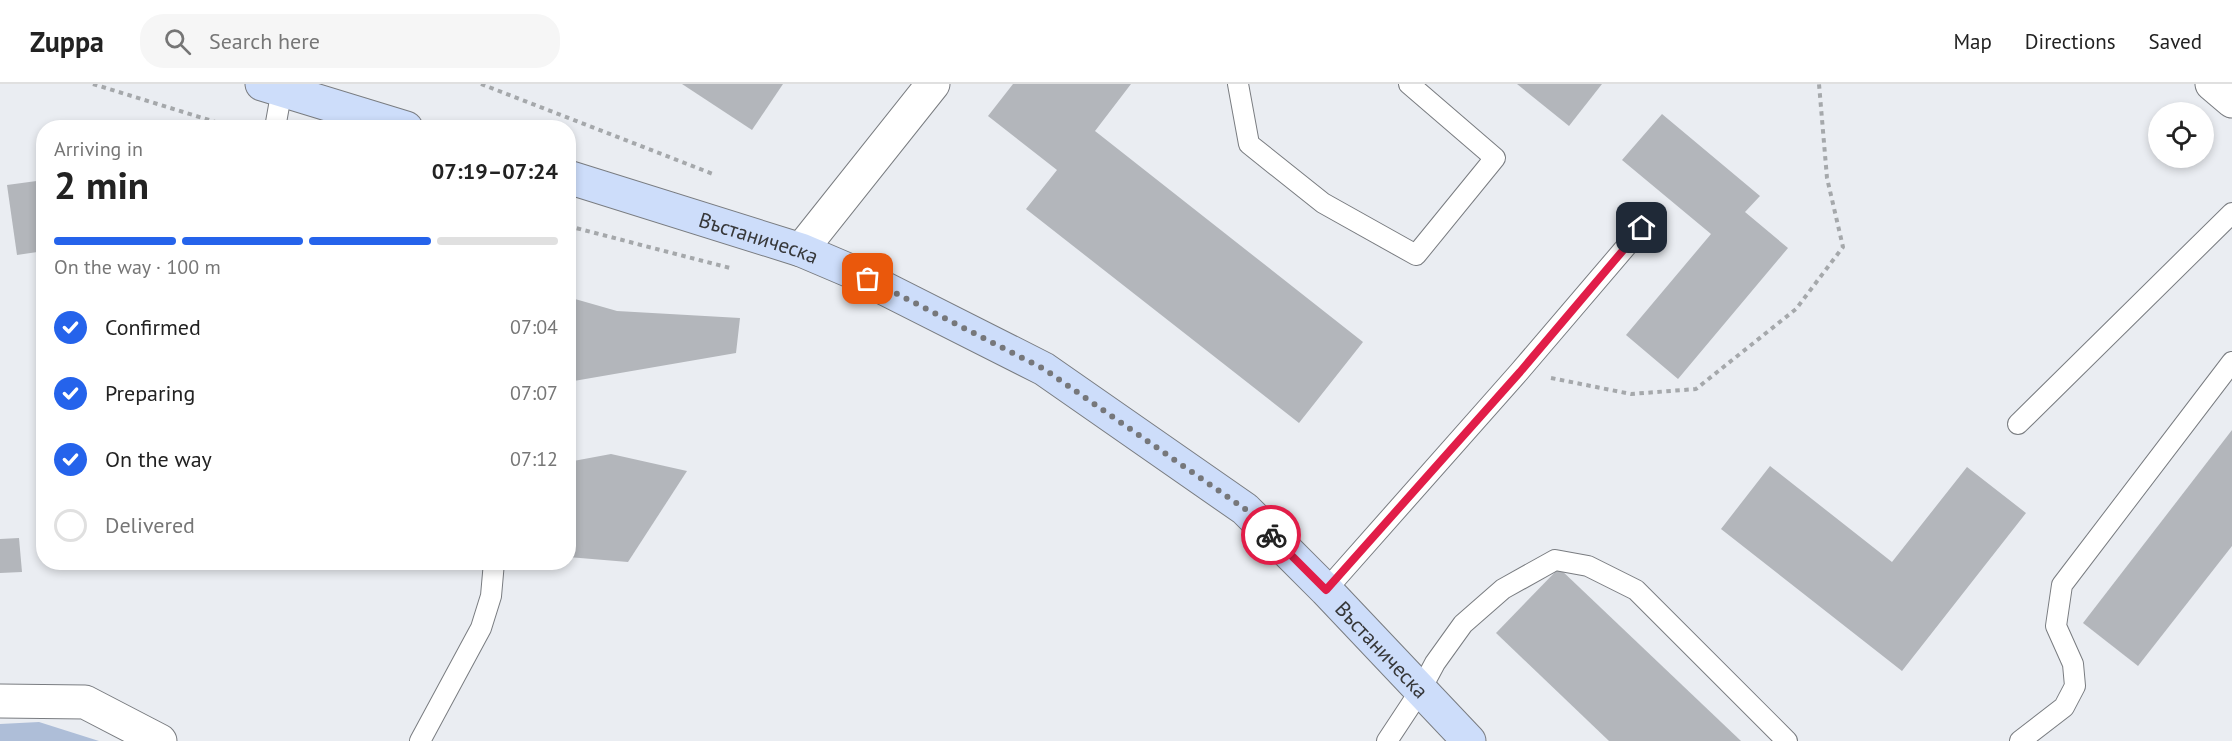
<!DOCTYPE html>
<html lang="en">
<head>
<meta charset="utf-8">
<style>
	:root { --surface:#fff; --page:#f6f6f6; --text:#222; --muted:#767676; --line:#e0e0e0; --accent:#2563eb }
	body { margin:0; font-family:"PT Sans",sans-serif; background:var(--page); color:var(--text); height:100vh; display:flex; flex-direction:column; font-size:22px; white-space:nowrap }
	* { box-sizing:border-box; margin:0 }
	p { font-size:20px; color:var(--muted) }
	.icon { flex:none; width:33px; height:33px; fill:none; stroke:currentColor; stroke-width:2; stroke-linecap:round; stroke-linejoin:round }
	.map { position:relative; flex:1; overflow:hidden }
	.details { position:absolute; left:36px; top:36px; width:540px; height:450px; display:flex; flex-direction:column; background:var(--surface); border-radius:24px; box-shadow:0 3px 9px #0003 }
	.details>* { flex:none }
	.controls { position:absolute; left:2148px; top:18px; display:grid; gap:12px }
	.controls a { display:grid; place-items:center; width:66px; height:66px; border-radius:50%; background:var(--surface); box-shadow:0 3px 9px #0003; font-size:30px }
	.pin { position:absolute; display:grid; place-items:center; width:51px; height:51px; color:#fff; margin:-26px; border-radius:12px; box-shadow:0 3px 9px #0006 }
	.courier { position:absolute; display:grid; place-items:center; width:60px; height:60px; margin:-30px; border:4px solid #e11d48; border-radius:50%; background:#fff; color:#222; box-shadow:0 2px 8px #0007 }
	.headline em { font-style:normal; font-weight:800 }
	.headline div { display:flex; flex-direction:column-reverse }
	.headline { display:flex; align-items:center; justify-content:space-between; height:102px; padding:0 18px }
	h1 { font-size:39px; font-weight:800; line-height:45px }
	.bar { display:grid; grid-template-columns:repeat(4,1fr); gap:9px 6px; align-content:center; height:72px; padding:0 18px }
	.bar i { height:8px; border-radius:4px; background:var(--line) }
	.bar .current { background:var(--accent) }
	.bar p { grid-column:span 4 }
	ol { padding:0 18px; list-style:none }
	li { display:flex; align-items:center; gap:18px; height:66px }
	li p { margin-inline-start:auto }
	li .icon { padding:6px; border-radius:50%; background:var(--accent); color:#fff; stroke-width:4 }
	li:last-child { color:var(--muted) }
	li i { width:33px; height:33px; border:3px solid var(--line); border-radius:50% }
	header { display:flex; align-items:center; gap:36px; box-sizing:border-box; height:84px; padding:0 30px; background:var(--surface); border-bottom:2px solid var(--line) }
	header strong { font-size:28px }
	nav { display:flex; gap:33px; margin-inline-start:auto; font-size:21px }
	.search { width:420px; height:54px; background:var(--page); display:flex; align-items:center; gap:15px; box-sizing:border-box; padding:0 21px; border-radius:24px; color:var(--muted); font-size:22px }
	.map>svg:first-child { display:block }
	.green { fill:#aebed8 }
	.building { fill:#b3b6bb }
	.lines { fill:none; stroke-linecap:round; stroke-linejoin:round }
	.lane-casing { stroke:#797c80; stroke-width:22 }
	.street-casing { stroke:#797c80; stroke-width:35 }
	.secondary-casing { stroke:#797c80; stroke-width:35 }
	.path { stroke:#a5a8ab; stroke-width:4; stroke-dasharray:4.5 4.5; stroke-linecap:butt }
	.lane { stroke:#fff; stroke-width:20 }
	.street { stroke:#fff; stroke-width:33 }
	.secondary { stroke:#cdddfa; stroke-width:33 }
	.done { stroke:#76777a; stroke-width:6; stroke-dasharray:0 10.8 }
	.route { stroke:#e11d48; stroke-width:8 }
	.labels { text-anchor:middle; dominant-baseline:central; stroke-width:4.5; stroke-linejoin:round; paint-order:stroke }
	.street-label { font-size:21px; fill:#37383a; stroke:#fff }
</style>
</head>
<body>
<header>
<strong>Zuppa</strong>
<div class="search"><svg class="icon" aria-label="search" viewBox="0 0 24 24"><circle cx="10" cy="10" r="6"/><path d="M15 15l6 6"/></svg>Search here</div>
<nav><a>Map</a><a>Directions</a><a>Saved</a></nav>
</header>
<div class="map">
<svg width="2232" height="657" viewBox="0 0 2232 657">
	<rect width="100%" height="100%" fill="#eaedf2"/>
	<polygon class="green" points="39,638 99,657 0,657 0,640"/>
	<g class="building">
		<polygon points="682,0 783,0 752,46"/>
		<polygon points="1013,0 1131,0 1095,47 1363,258 1299,339 1026,125 1057,86 988,32"/>
		<polygon points="1517,0 1602,0 1569,42"/>
		<polygon points="1662,30 1760,112 1745,128 1788,164 1678,295 1626,251 1711,150 1622,76"/>
		<polygon points="44,96 44,167 17,171 7,101"/>
		<polygon points="568,213 617,227 740,234 736,269 568,298"/>
		<polygon points="2232,346 2232,462 2138,582 2083,539"/>
		<polygon points="611,370 687,387 628,478 568,473 568,378"/>
		<polygon points="1770,382 1892,478 1967,383 2026,429 1902,587 1721,445"/>
		<polygon points="19,454 22,488 0,489 0,455"/>
		<polygon points="1559,484 1741,657 1609,657 1496,549"/>
	</g>
	<g class="lines">
		<defs>
			<g id="lane">
				<polyline points="1238,0 1249,60 1323,119 1416,171 1495,74 1409,0"/>
				<polyline points="275,44 282,5"/>
				<polyline points="2018,340 2232,129"/>
				<polyline points="1326,506 1519,288 1642,144"/>
				<polyline points="420,657 481,544 491,512 494,478"/>
				<polyline points="1387,657 1420,607 1435,579 1463,540 1503,505 1555,476 1588,482 1636,506 1787,657"/>
				<polyline points="2020,657 2064,623 2075,602 2073,580 2056,542 2062,501 2232,278"/>
			</g>
			<g id="street">
				<polyline points="2212,0 2232,17"/>
				<polyline points="801,166 933,0"/>
				<polyline points="0,617 85,618 160,657"/>
			</g>
			<g id="secondary">
				<polyline points="262,0 406,44"/>
				<path id="s1" d="M568 93 801 166 848 186 1044 285 1245 425 1326 506 1469 657"/>
			</g>
		</defs>
		<use href="#lane" class="lane-casing"/>
		<use href="#street" class="street-casing"/>
		<use href="#secondary" class="secondary-casing"/>
		<g class="path">
			<polyline points="93,0 235,44"/>
			<polyline points="481,0 713,90"/>
			<polyline points="568,142 730,184"/>
			<polyline points="1551,294 1631,310 1696,305 1796,225 1843,163 1827,94 1819,0"/>
		</g>
		<use href="#lane" class="lane"/>
		<use href="#street" class="street"/>
		<use href="#secondary" class="secondary"/>
	</g>
	<g class="lines">
		<polyline class="done" points="868,195 1044,285 1245,425 1271,451"/>
		<polyline class="route" points="1271,451 1326,506 1520,288 1642,144"/>
	</g>
	<g class="labels">
		<g class="street-label">
			<text stroke="none"><textPath href="#s1" startOffset="200">Въстаническа</textPath></text>
			<text stroke="none"><textPath href="#s1" startOffset="956">Въстаническа</textPath></text>
		</g>
	</g>
</svg>
<div class="controls">
<a><svg class="icon" aria-label="locate" viewBox="0 0 24 24"><circle cx="12" cy="12" r="6"/><path d="M12 2v4M12 18v4M2 12h4M18 12h4"/></svg></a>
</div>
<div class="pin" style="left:868px;top:195px;background:#ea580c"><svg class="icon" aria-label="bag" viewBox="0 0 24 24"><path d="M5 8h14l-1 12H6zM9 8a3 3 0 0 1 6 0"/></svg></div>
<div class="pin" style="left:1642px;top:144px;background:#1f2937"><svg class="icon" aria-label="home" viewBox="0 0 24 24"><path d="M3 11l9-7 9 7M6 9v11h12V9"/></svg></div>
<div class="courier" style="left:1271px;top:451px"><svg class="icon" aria-label="bike" viewBox="0 0 24 24"><circle cx="6" cy="16" r="4"/><circle cx="18" cy="16" r="4"/><path d="M6 16l4-8h5l3 8M10 8l3 8H6M13 5h3"/></svg></div>
<section class="details">
<div class="headline"><div><h1>2 min</h1><p>Arriving in</p></div><em>07:19–07:24</em></div>
<div class="bar"><i class="current"></i><i class="current"></i><i class="current"></i><i></i><p>On the way · 100 m</p></div>
<ol>
<li><svg class="icon" aria-label="check" viewBox="0 0 24 24"><path d="M5 12l5 5 9-10"/></svg>Confirmed<p>07:04</p></li>
<li><svg class="icon" aria-label="check" viewBox="0 0 24 24"><path d="M5 12l5 5 9-10"/></svg>Preparing<p>07:07</p></li>
<li><svg class="icon" aria-label="check" viewBox="0 0 24 24"><path d="M5 12l5 5 9-10"/></svg>On the way<p>07:12</p></li>
<li><i></i>Delivered</li>
</ol>
</section>
</div>
</body>
</html>
